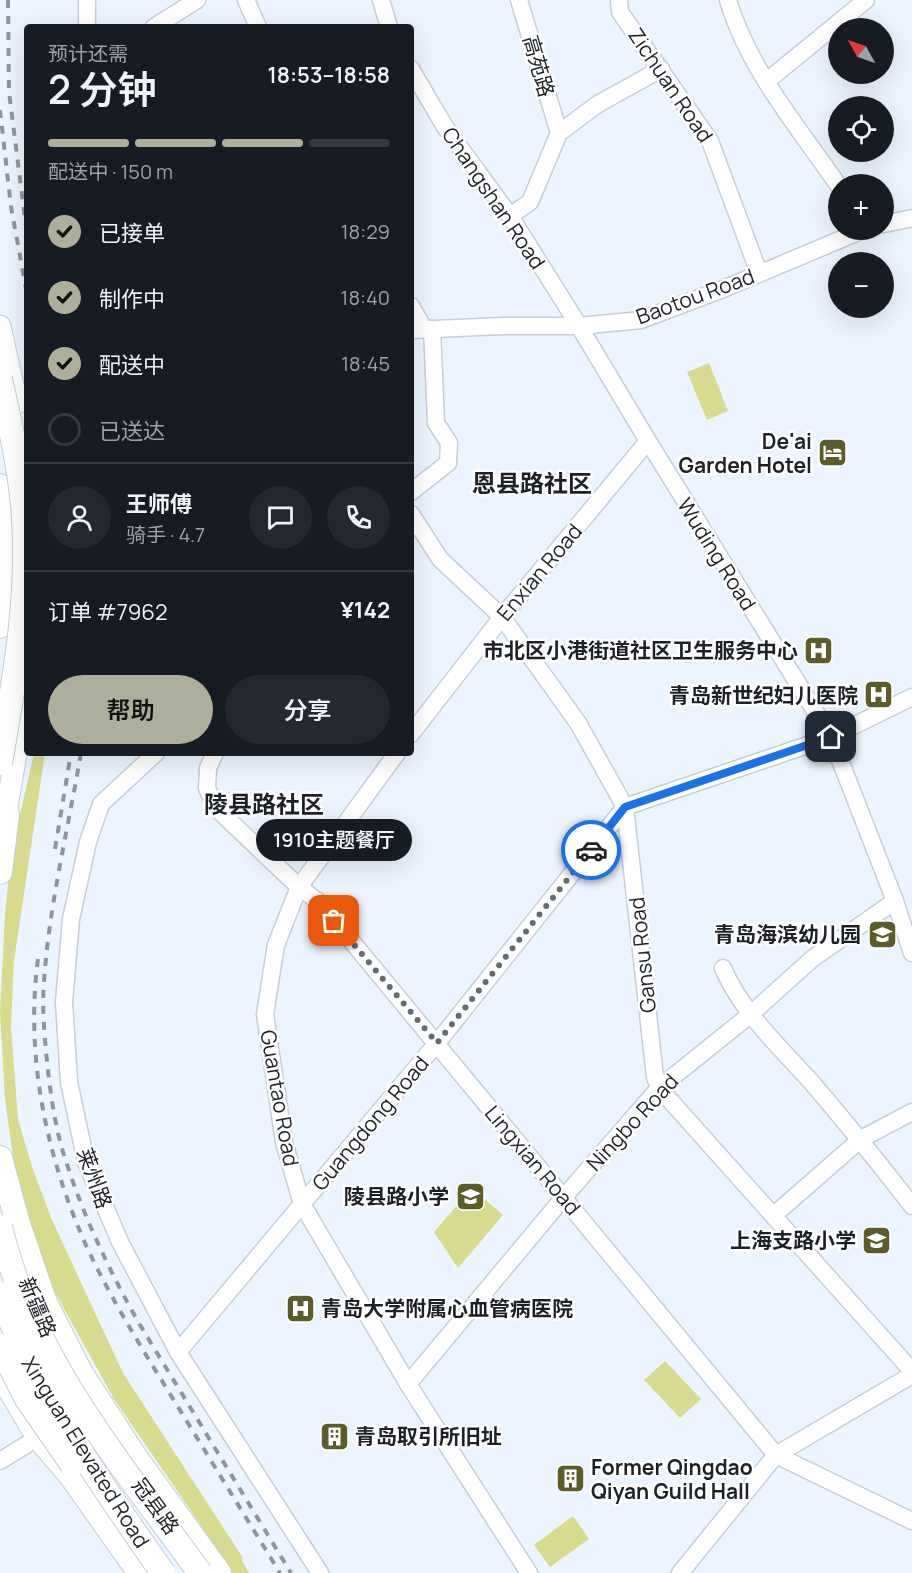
<!DOCTYPE html>
<html lang="zh">
<head>
<meta charset="utf-8">
<style>
	:root { --surface:#171b24; --page:#242831; --text:#f1f3f6; --muted:#9ea1a6; --line:#363941; --accent:#aeaf9a }
	body { margin:0; font-family:Manrope,"Noto Sans SC",sans-serif; background:var(--page); color:var(--text); height:100vh; display:flex; flex-direction:column; font-size:22px; white-space:nowrap }
	* { box-sizing:border-box; margin:0 }
	p { font-size:20px; color:var(--muted) }
	.icon { flex:none; width:33px; height:33px; fill:none; stroke:currentColor; stroke-width:2; stroke-linecap:round; stroke-linejoin:round }
	.map { position:relative; flex:1; overflow:hidden }
	.panel { position:absolute; left:24px; top:24px; width:390px; height:732px; display:flex; flex-direction:column; background:var(--surface); border-radius:6px; box-shadow:0 6px 24px #0002 }
	.panel>* { flex:none }
	.needle { width:39px; rotate:310deg }
	.tools { position:absolute; left:828px; top:18px; display:grid; gap:12px }
	.tools a { display:grid; place-items:center; width:66px; height:66px; border-radius:50%; background:var(--surface); box-shadow:0 6px 24px #0002; font-size:30px }
	.pin { position:absolute; display:grid; place-items:center; width:51px; height:51px; color:#fff; margin:-26px; border-radius:12px; box-shadow:0 3px 9px #0006 }
	.courier { position:absolute; display:grid; place-items:center; width:60px; height:60px; margin:-30px; border:4px solid #1a73e8; border-radius:50%; background:#fff; color:#222; box-shadow:0 2px 8px #0007 }
	.bubble { position:absolute; height:42px; border-radius:21px; background:var(--surface); box-shadow:0 6px 24px #0002; font-size:20px; font-weight:600; line-height:42px; text-align:center }
	.head em { font-style:normal; font-weight:600 }
	.head div { display:flex; flex-direction:column-reverse }
	.head { display:flex; align-items:center; justify-content:space-between; height:102px; padding:0 24px }
	h1 { font-size:39px; font-weight:600; line-height:45px }
	.bar { display:grid; grid-template-columns:repeat(4,1fr); gap:9px 6px; align-content:center; height:72px; padding:0 24px }
	.bar i { height:8px; border-radius:4px; background:var(--line) }
	.bar .selected { background:var(--accent) }
	.bar p { grid-column:span 4 }
	.line { display:flex; align-items:center; gap:15px; padding:0 24px; border-top:2px solid var(--line) }
	.line div { flex:1 }
	.round { display:grid; place-items:center; flex:none; width:63px; height:63px; border-radius:32px; background:var(--page) }
	ol { padding:0 24px; list-style:none }
	li { display:flex; align-items:center; gap:18px; height:66px }
	li p { margin-inline-start:auto }
	li .icon { padding:6px; border-radius:50%; background:var(--accent); color:#111; stroke-width:4 }
	li:last-child { color:var(--muted) }
	li i { width:33px; height:33px; border:3px solid var(--line); border-radius:50% }
	.cta { display:flex; gap:12px; margin-top:auto; padding:12px 24px }
	.cta a { flex:1; height:69px; border-radius:36px; background:var(--accent); color:#111; font-size:24px; font-weight:600; line-height:69px; text-align:center }
	.cta a+a { background:var(--page); color:var(--text) }
	.map>svg:first-child { display:block }
	.green { fill:#d8db8f }
	.lines { fill:none; stroke-linecap:round; stroke-linejoin:round }
	.minor-casing { stroke:#c3ceda; stroke-width:19 }
	.major-casing { stroke:#c3ceda; stroke-width:23 }
	.highway-casing { stroke:#c3ceda; stroke-width:26 }
	.minor { stroke:#fff; stroke-width:16 }
	.major { stroke:#fff; stroke-width:21 }
	.highway { stroke:#fff; stroke-width:24 }
	.rail { stroke:#8e959d; stroke-width:4; stroke-dasharray:8 8; stroke-linecap:butt }
	.highway-bridge-casing { stroke:#c3ceda; stroke-width:26; stroke-linecap:butt }
	.highway-bridge { stroke:#fff; stroke-width:24 }
	.done { stroke:#656b72; stroke-width:6; stroke-dasharray:0 10.8 }
	.route { stroke:#1a73e8; stroke-width:8 }
	.labels { text-anchor:middle; dominant-baseline:central; stroke-width:5; stroke-linejoin:round; paint-order:stroke }
	.street-label { font-size:21px; fill:#1d2126; stroke:#fff }
	.poi-label { font-size:21px; font-weight:bold; fill:#1d2126; stroke:#fff; text-anchor:end }
	.quarter-label { font-size:24px; font-weight:bold; fill:#1d2126; stroke:#fff }
</style>
</head>
<body>
<div class="map">
<svg width="912" height="1573" viewBox="0 0 912 1573">
	<rect width="100%" height="100%" fill="#ecf5ff"/>
	<g class="green">
		<polygon points="709,363 728,411 707,420 687,372"/>
		<polygon points="34,753 45,753 14,961 11,1026 18,1119 32,1167 52,1220 123,1373 243,1558 242,1560 249,1573 232,1573 214,1549 213,1543 114,1399 53,1289 35,1244 15,1172 5,1099 0,1011 5,914 11,853"/>
		<polygon points="472,1188 503,1215 458,1268 434,1232"/>
		<polygon points="665,1361 701,1399 680,1418 644,1380"/>
		<polygon points="573,1516 589,1539 550,1567 534,1545"/>
	</g>
	<g class="lines">
		<defs>
			<g id="minor">
				<polyline points="87,0 87,27"/>
				<polyline points="246,0 258,27"/>
				<polyline points="381,0 389,27"/>
				<polyline points="519,0 559,133"/>
				<polyline points="619,0 620,12 710,141 759,273"/>
				<path d="M728 0C748 68 798 127 838 185"/>
				<polyline points="154,27 197,0"/>
				<polyline points="411,69 445,127 510,216 579,326 648,441 831,737 895,901 912,953"/>
				<polyline points="767,81 866,0"/>
				<polyline points="510,216 530,202 559,133 598,104 661,69"/>
				<polyline points="884,224 912,218"/>
				<polyline points="411,306 424,329"/>
				<polyline points="411,330 503,326 579,326 641,320 723,289 863,230"/>
				<polyline points="411,492 448,463 449,443 436,423 432,329"/>
				<polyline points="411,514 440,559 502,617 578,723 625,807 655,1077 659,1088 912,1371"/>
				<polyline points="411,734 502,617 648,441"/>
				<polyline points="156,753 101,804 88,842 71,919 64,1002 69,1082 86,1162 120,1242 178,1352 320,1573"/>
				<polyline points="215,753 208,768 207,788 215,807 299,887 320,903 776,1455 912,1521"/>
				<polyline points="397,753 299,887 276,945 265,1014 284,1142 302,1204 408,1384 529,1573"/>
				<path d="M723 968C742 1013 781 1048 813 1084 847 1124 880 1164 912 1206"/>
				<polyline points="774,1215 861,1139 912,1112"/>
				<polyline points="178,1352 437,1043 625,807 831,737 912,697"/>
				<polyline points="408,1384 564,1197 659,1088 751,1014 812,959 895,901"/>
				<polyline points="0,1461 47,1432"/>
				<polyline points="680,1573 776,1455 912,1375"/>
			</g>
			<g id="major">
				<polyline points="0,326 17,403"/>
				<polyline points="3,830 27,690"/>
				<polyline points="0,1375 37,1438 71,1478 138,1573"/>
			</g>
			<g id="highway">
				<path d="M0 486C6 533 5 579 0 626"/>
				<polyline points="0,872 7,814"/>
				<polyline points="0,1158 18,1224 45,1303 80,1372 135,1457 219,1573"/>
			</g>
		</defs>
		<use href="#minor" class="minor-casing"/>
		<use href="#major" class="major-casing"/>
		<use href="#highway" class="highway-casing"/>
		<use href="#minor" class="minor"/>
		<use href="#major" class="major"/>
		<use href="#highway" class="highway"/>
		<g class="rail">
			<polyline points="8,0 9,92 27,234"/>
			<polyline points="0,110 11,207 27,294"/>
			<path d="M81 753C68 829 49 906 44 982 42 1005 44 1028 46 1051 49 1082 53 1115 61 1145 79 1207 106 1264 137 1320L291 1573"/>
			<polyline points="55,849 71,753"/>
			<path d="M38 959C25 1055 46 1155 85 1243 110 1298 143 1350 175 1402 210 1459 245 1516 280 1573"/>
		</g>
		<defs>
			<g id="highway-bridge">
				<path d="M0 379C9 420 19 462 23 505 31 591 15 678 0 763"/>
				<path d="M0 1227C31 1359 123 1466 200 1573"/>
				<path d="M0 1294C38 1395 102 1486 163 1573"/>
				<polyline points="0,1346 27,1399 72,1464"/>
			</g>
		</defs>
		<use href="#highway-bridge" class="highway-bridge-casing"/>
		<use href="#highway-bridge" class="highway-bridge"/>
	</g>
	<g class="lines">
		<polyline class="done" points="334,921 437,1043 591,850"/>
		<polyline class="route" points="591,850 625,807 831,737"/>
	</g>
	<defs>
		<symbol id="hotel-square" viewBox="-11 -11 22 22"><rect x="-9" y="-9" width="18" height="18" rx="4" fill="#5c5c2a" stroke="#fff"/><path d="M-6-4.5h1.5V1H6V5H4.5V3h-9V5H-6ZM-4 0a1.8 1.8 0 1 1 3.6 0ZM.5 0V-2.5h3Q6-2.5 6 0Z" fill="#fff"/></symbol>
		<symbol id="hospital-square" viewBox="-11 -11 22 22"><rect x="-9" y="-9" width="18" height="18" rx="4" fill="#5c5c2a" stroke="#fff"/><path d="M-5-5h3v3.5h4V-5h3V5h-3V1.5h-4V5h-3Z" fill="#fff"/></symbol>
		<symbol id="school-square" viewBox="-11 -11 22 22"><rect x="-9" y="-9" width="18" height="18" rx="4" fill="#5c5c2a" stroke="#fff"/><path d="M0-5L7-2L0 1L-7-2ZM-4 1L0 2.5L4 1V4Q0 6-4 4Z" fill="#fff"/></symbol>
		<symbol id="building-square" viewBox="-11 -11 22 22"><rect x="-9" y="-9" width="18" height="18" rx="4" fill="#5c5c2a" stroke="#fff"/><path d="M-4-6H4V6H1V3H-1V6H-4ZM-2.5-4.3h1.7v1.8h-1.7ZM.8-4.3h1.7v1.8H.8ZM-2.5-1h1.7V.8h-1.7ZM.8-1h1.7V.8H.8Z" fill="#fff"/></symbol>
	</defs>
	<g fill-rule="evenodd">
		<use href="#hotel-square" x="816" y="436" width="33" height="33"/>
		<use href="#hospital-square" x="802" y="634" width="33" height="33"/>
		<use href="#hospital-square" x="862" y="678" width="33" height="33"/>
		<use href="#school-square" x="866" y="918" width="33" height="33"/>
		<use href="#school-square" x="454" y="1180" width="33" height="33"/>
		<use href="#school-square" x="860" y="1224" width="33" height="33"/>
		<use href="#hospital-square" x="284" y="1292" width="33" height="33"/>
		<use href="#building-square" x="318" y="1420" width="33" height="33"/>
		<use href="#building-square" x="554" y="1462" width="33" height="33"/>
	</g>
	<g class="labels">
		<g class="street-label">
			<text transform="translate(539 66) rotate(74)">高苑路</text>
			<text transform="translate(671 85) rotate(56)">Zichuan Road</text>
			<text transform="translate(494 198) rotate(56)">Changshan Road</text>
			<text transform="translate(695 296) rotate(-20)">Baotou Road</text>
			<text transform="translate(717 554) rotate(58)">Wuding Road</text>
			<text transform="translate(539 572) rotate(-50)">Enxian Road</text>
			<text transform="translate(642 955) rotate(-96)">Gansu Road</text>
			<text transform="translate(280 1098) rotate(80)">Guantao Road</text>
			<text transform="translate(632 1122) rotate(-47)">Ningbo Road</text>
			<text transform="translate(370 1123) rotate(-50)">Guangdong Road</text>
			<text transform="translate(533 1160) rotate(50)">Lingxian Road</text>
			<text transform="translate(95 1178) rotate(70)">莱州路</text>
			<text transform="translate(38 1307) rotate(67)">新疆路</text>
			<text transform="translate(86 1452) rotate(58)">Xinguan Elevated Road</text>
			<text transform="translate(156 1506) rotate(54)">冠县路</text>
		</g>
		<g class="poi-label">
			<text x="812" y="441">De'ai<tspan x="812" dy="24">Garden Hotel</tspan></text>
			<text x="798" y="650">市北区小港街道社区卫生服务中心</text>
			<text x="858" y="695">青岛新世纪妇儿医院</text>
			<text x="861" y="934">青岛海滨幼儿园</text>
			<text x="449" y="1196">陵县路小学</text>
			<text x="856" y="1240">上海支路小学</text>
			<text x="321" y="1308" text-anchor="start">青岛大学附属心血管病医院</text>
			<text x="355" y="1436" text-anchor="start">青岛取引所旧址</text>
			<text x="591" y="1467" text-anchor="start">Former Qingdao<tspan x="591" dy="24">Qiyan Guild Hall</tspan></text>
		</g>
		<g class="quarter-label">
			<text x="532" y="482">恩县路社区</text>
			<text x="264" y="803">陵县路社区</text>
		</g>
	</g>
</svg>
<div class="tools">
<a><svg class="needle" viewBox="-14 -14 28 28"><path d="M0-13l5 13h-10z" fill="#e53935"/><path d="M0 13l5-13h-10z" fill="#9ea1a6"/></svg></a>
<a><svg class="icon" aria-label="locate" viewBox="0 0 24 24"><circle cx="12" cy="12" r="6"/><path d="M12 2v4M12 18v4M2 12h4M18 12h4"/></svg></a>
<a>+</a>
<a>−</a>
</div>
<div class="pin" style="left:334px;top:921px;background:#ea580c"><svg class="icon" aria-label="bag" viewBox="0 0 24 24"><path d="M5 8h14l-1 12H6zM9 8a3 3 0 0 1 6 0"/></svg></div>
<div class="pin" style="left:831px;top:737px;background:#1f2937"><svg class="icon" aria-label="home" viewBox="0 0 24 24"><path d="M3 11l9-7 9 7M6 9v11h12V9"/></svg></div>
<div class="courier" style="left:591px;top:850px"><svg class="icon" aria-label="car" viewBox="0 0 24 24"><path d="M5 17H2v-5l4-1 3-4h7l3 4 3 1v5h-3M9 17h6M6 11h13"/><circle cx="7" cy="17" r="2"/><circle cx="17" cy="17" r="2"/></svg></div>
<div class="bubble" style="left:256px;top:819px;width:156px">1910主题餐厅</div>
<section class="panel">
<div class="head"><div><h1>2 分钟</h1><p>预计还需</p></div><em>18:53–18:58</em></div>
<div class="bar"><i class="selected"></i><i class="selected"></i><i class="selected"></i><i></i><p>配送中 · 150 m</p></div>
<ol>
<li><svg class="icon" aria-label="check" viewBox="0 0 24 24"><path d="M5 12l5 5 9-10"/></svg>已接单<p>18:29</p></li>
<li><svg class="icon" aria-label="check" viewBox="0 0 24 24"><path d="M5 12l5 5 9-10"/></svg>制作中<p>18:40</p></li>
<li><svg class="icon" aria-label="check" viewBox="0 0 24 24"><path d="M5 12l5 5 9-10"/></svg>配送中<p>18:45</p></li>
<li><i></i>已送达</li>
</ol>
<div class="line" style="height:108px"><a class="round"><svg class="icon" aria-label="person" viewBox="0 0 24 24"><circle cx="12" cy="8" r="4"/><path d="M4 21q1-7 8-7t8 7"/></svg></a><div><b>王师傅</b><p>骑手 · 4.7</p></div><a class="round"><svg class="icon" aria-label="chat" viewBox="0 0 24 24"><path d="M4 5h16v11H9l-5 4z"/></svg></a><a class="round"><svg class="icon" aria-label="phone" viewBox="0 0 24 24"><path d="M5 4h4l2 5-3 2q2 4 5 5l2-3 5 2v4C11 20 4 13 5 4z"/></svg></a></div>
<div class="line" style="height:78px"><div>订单 #7962</div><b>¥142</b></div>
<div class="cta"><a>帮助</a><a>分享</a></div>
</section>
</div>
</body>
</html>
